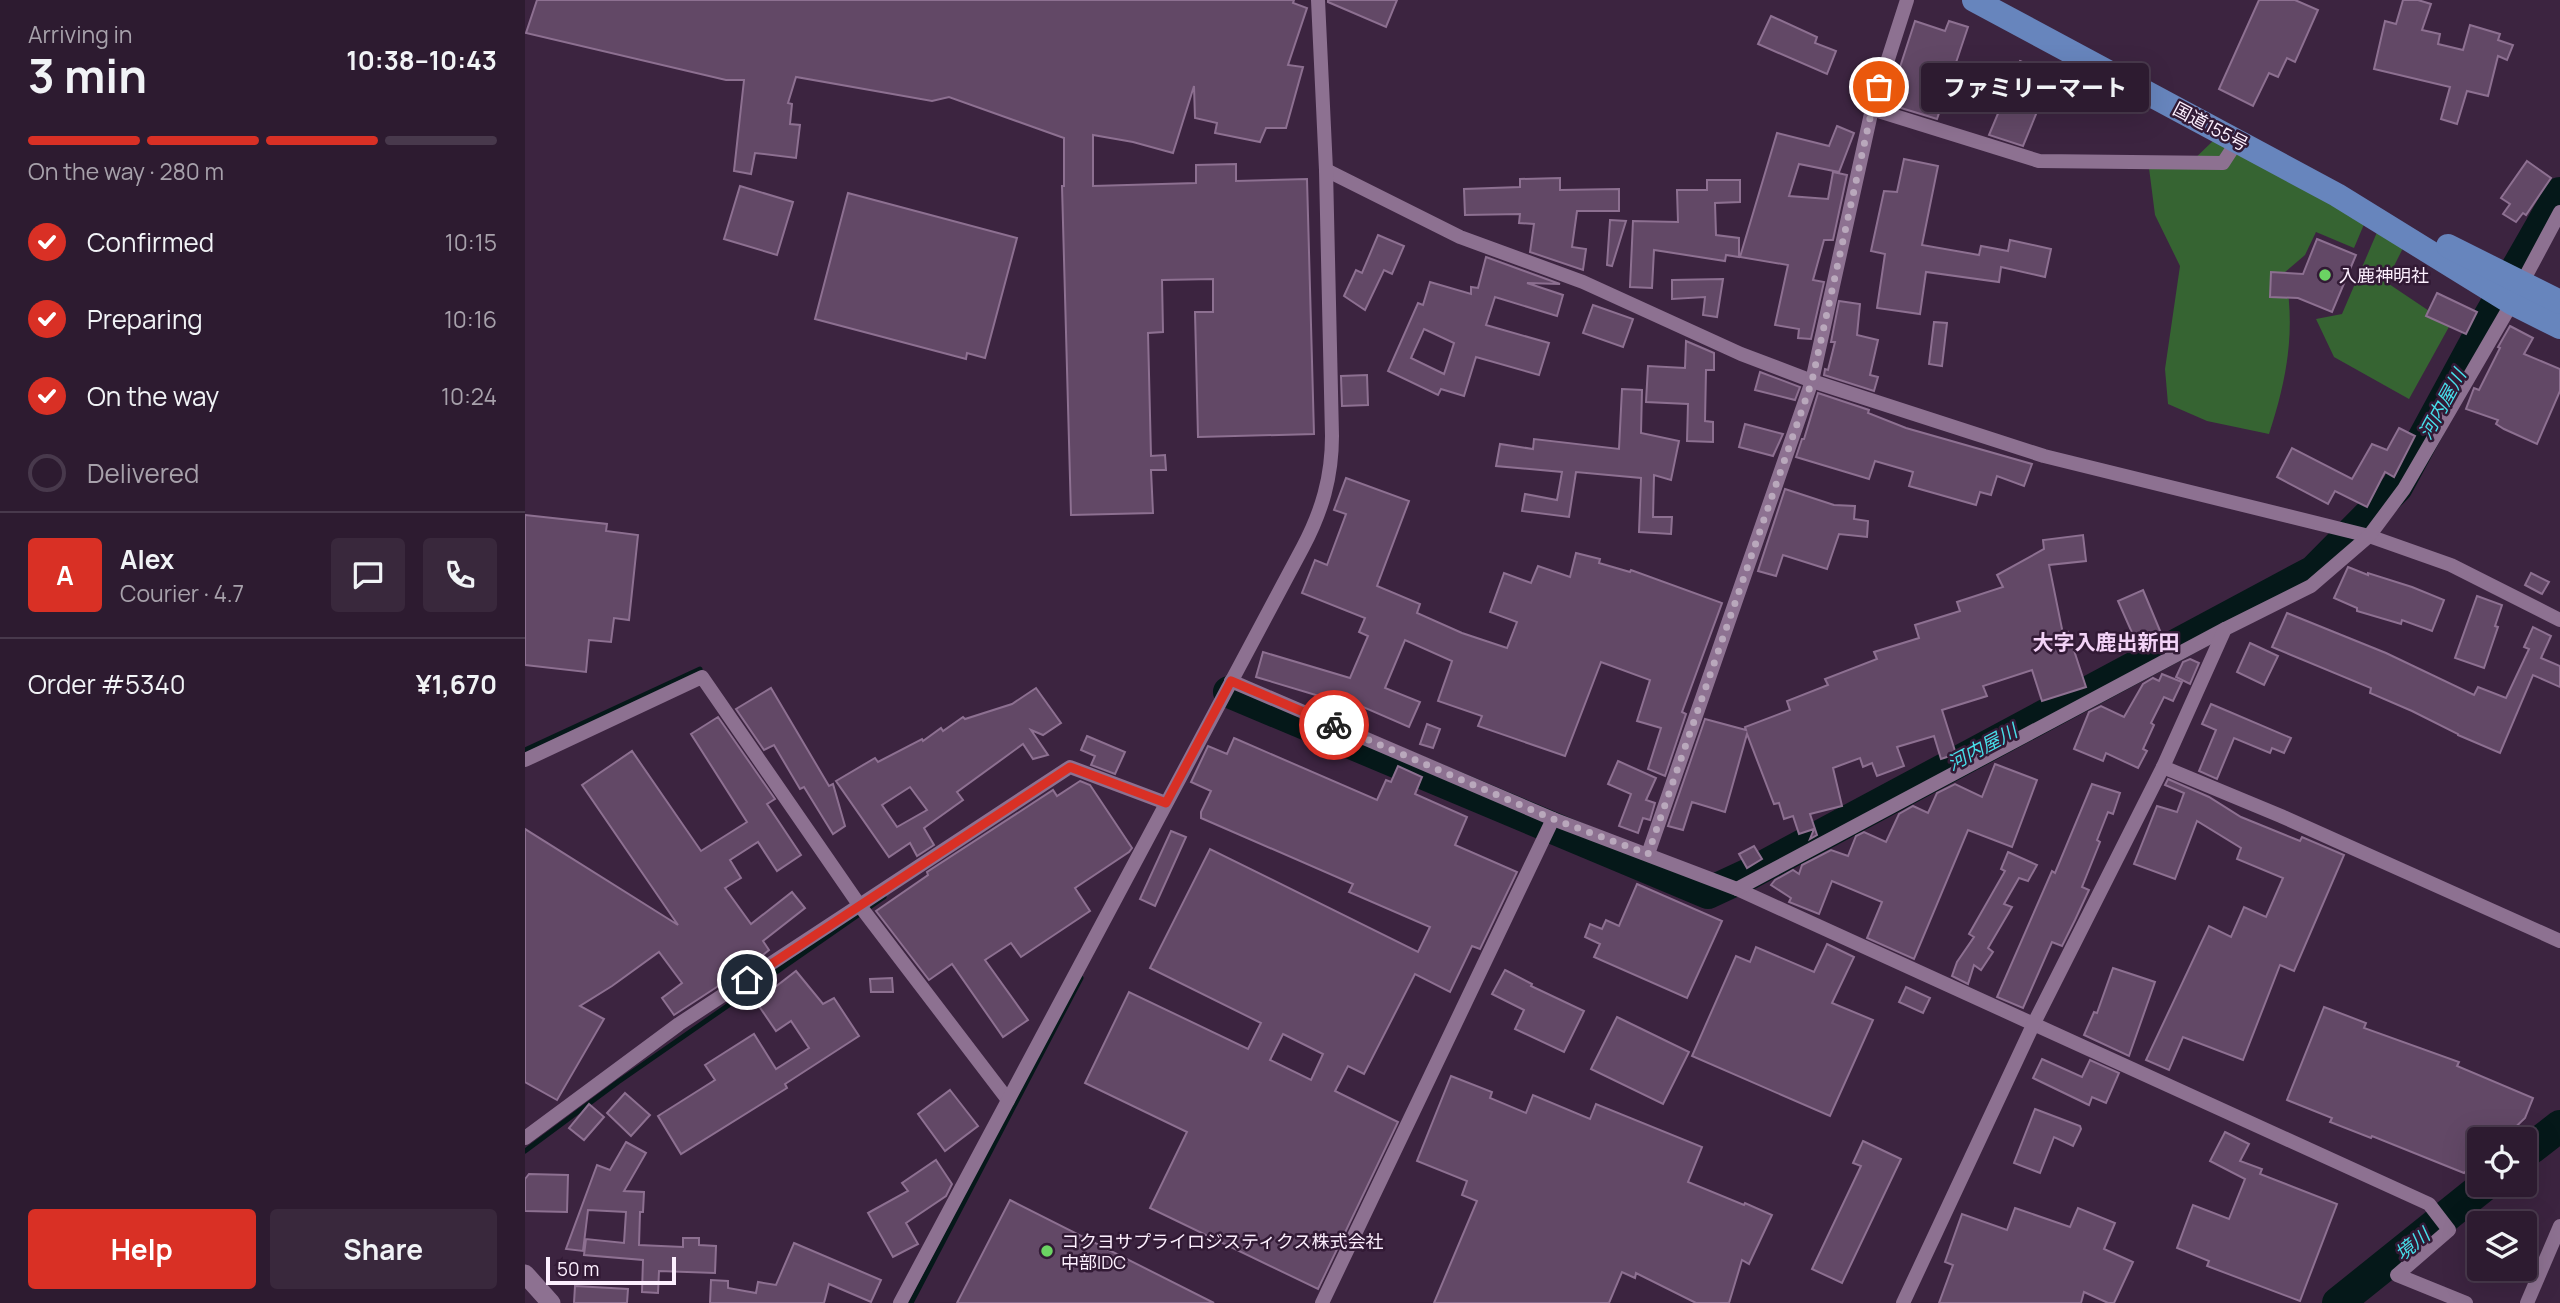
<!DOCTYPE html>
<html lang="en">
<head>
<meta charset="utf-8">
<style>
	:root { --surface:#2d1b30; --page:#39283c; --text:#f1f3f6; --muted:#a7a1ab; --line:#48394c; --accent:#d93025 }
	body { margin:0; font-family:Manrope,"Noto Sans JP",sans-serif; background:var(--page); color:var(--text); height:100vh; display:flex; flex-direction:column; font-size:26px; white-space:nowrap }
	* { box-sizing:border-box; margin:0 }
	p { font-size:23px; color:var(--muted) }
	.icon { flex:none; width:38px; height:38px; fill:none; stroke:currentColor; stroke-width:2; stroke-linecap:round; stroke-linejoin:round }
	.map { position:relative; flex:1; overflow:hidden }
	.details { display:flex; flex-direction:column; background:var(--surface); width:525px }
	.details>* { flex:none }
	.fabs { position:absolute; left:1942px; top:1127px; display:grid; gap:14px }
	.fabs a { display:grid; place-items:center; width:70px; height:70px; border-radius:7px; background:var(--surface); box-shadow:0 7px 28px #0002,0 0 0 2px var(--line); font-size:35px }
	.scale { position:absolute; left:21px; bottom:18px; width:130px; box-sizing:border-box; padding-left:7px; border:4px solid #fceffe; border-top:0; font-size:19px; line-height:24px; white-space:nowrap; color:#fceffe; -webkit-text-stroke:5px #321a35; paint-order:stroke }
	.pin { position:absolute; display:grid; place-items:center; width:60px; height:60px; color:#fff; margin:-30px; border:4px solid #fff; border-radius:50%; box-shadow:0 2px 7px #0007 }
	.courier { position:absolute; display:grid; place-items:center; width:70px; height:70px; margin:-35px; border:5px solid #d93025; border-radius:50%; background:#fff; color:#222; box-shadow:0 2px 9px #0007 }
	.bubble { position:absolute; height:49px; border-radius:7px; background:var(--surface); box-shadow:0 7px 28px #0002,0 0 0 2px var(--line); font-size:23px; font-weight:700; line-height:49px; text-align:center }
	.head em { font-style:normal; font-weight:700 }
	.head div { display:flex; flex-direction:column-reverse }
	.head { display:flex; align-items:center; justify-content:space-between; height:119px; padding:0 28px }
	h1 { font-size:46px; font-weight:700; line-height:52px }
	.bar { display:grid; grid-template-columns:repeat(4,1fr); gap:10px 7px; align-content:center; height:84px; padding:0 28px }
	.bar i { height:9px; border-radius:5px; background:var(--line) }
	.bar .on { background:var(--accent) }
	.bar p { grid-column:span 4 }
	.line { display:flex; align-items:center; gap:18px; padding:0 28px; border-top:2px solid var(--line) }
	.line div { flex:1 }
	.round { display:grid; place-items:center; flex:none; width:74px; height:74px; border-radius:7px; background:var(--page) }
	ol { padding:0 28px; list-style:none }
	li { display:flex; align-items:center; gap:21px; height:77px }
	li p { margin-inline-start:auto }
	li .icon { padding:7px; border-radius:50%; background:var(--accent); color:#fff; stroke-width:4 }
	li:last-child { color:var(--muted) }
	li i { width:38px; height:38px; border:4px solid var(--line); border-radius:50% }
	.primary-button { display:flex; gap:14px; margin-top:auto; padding:14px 28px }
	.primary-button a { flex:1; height:80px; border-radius:7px; background:var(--accent); color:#fff; font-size:28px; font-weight:700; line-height:80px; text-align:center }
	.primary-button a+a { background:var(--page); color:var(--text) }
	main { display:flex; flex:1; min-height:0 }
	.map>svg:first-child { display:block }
	.green { fill:#366432 }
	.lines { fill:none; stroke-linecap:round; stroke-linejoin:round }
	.stream { stroke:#051819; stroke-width:5 }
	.river { stroke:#051819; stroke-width:32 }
	.building { fill:#624866; stroke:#8d7091; stroke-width:2; fill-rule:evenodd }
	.street { stroke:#8d7191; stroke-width:14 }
	.secondary { stroke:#8d7191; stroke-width:19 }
	.highway { stroke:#6785bd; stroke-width:24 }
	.done { stroke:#b9a8bc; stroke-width:7; stroke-dasharray:0 12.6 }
	.route { stroke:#d93025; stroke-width:9 }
	.poi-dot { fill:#6bd363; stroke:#321a35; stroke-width:2.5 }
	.labels { text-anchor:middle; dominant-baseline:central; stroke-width:5; stroke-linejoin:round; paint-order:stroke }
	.street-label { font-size:18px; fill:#fceffe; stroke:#321a35 }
	.poi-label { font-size:18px; fill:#fceffe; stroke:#321a35; text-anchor:start }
	.water-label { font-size:19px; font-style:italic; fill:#47dfea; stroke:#321a35 }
	.quarter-label { font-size:21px; font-weight:bold; fill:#f3d3f7; stroke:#321a35 }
</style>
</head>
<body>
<main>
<section class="details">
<div class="head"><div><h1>3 min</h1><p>Arriving in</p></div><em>10:38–10:43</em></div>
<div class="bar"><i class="on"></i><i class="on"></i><i class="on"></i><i></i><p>On the way · 280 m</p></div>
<ol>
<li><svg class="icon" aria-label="check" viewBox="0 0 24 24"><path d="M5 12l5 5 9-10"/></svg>Confirmed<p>10:15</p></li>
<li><svg class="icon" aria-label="check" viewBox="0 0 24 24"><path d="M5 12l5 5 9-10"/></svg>Preparing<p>10:16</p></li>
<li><svg class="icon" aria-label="check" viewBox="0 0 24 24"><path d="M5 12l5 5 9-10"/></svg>On the way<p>10:24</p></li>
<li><i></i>Delivered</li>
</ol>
<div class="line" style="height:126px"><b class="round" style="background:var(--accent);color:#fff">A</b><div><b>Alex</b><p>Courier · 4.7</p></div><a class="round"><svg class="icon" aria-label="chat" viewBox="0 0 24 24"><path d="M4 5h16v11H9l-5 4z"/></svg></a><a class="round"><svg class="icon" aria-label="phone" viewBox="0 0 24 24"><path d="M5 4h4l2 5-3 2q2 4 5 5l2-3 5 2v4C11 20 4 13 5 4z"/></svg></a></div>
<div class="line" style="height:91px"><div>Order #5340</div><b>¥1,670</b></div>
<div class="primary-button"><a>Help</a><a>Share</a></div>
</section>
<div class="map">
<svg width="2035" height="1303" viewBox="0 0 2035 1303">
	<rect width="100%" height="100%" fill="#3c2440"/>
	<g class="green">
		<path d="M1690 139 1840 222 1829 248 1791 232 1780 255 1760 272C1771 330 1762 379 1744 434L1682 421 1643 404 1640 369 1655 266 1630 215 1624 168 1663 165Z"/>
		<polygon points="1853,230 1879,246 1861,282 1925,325 1884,399 1809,357 1791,319 1817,314"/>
	</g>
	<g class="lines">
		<g class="stream">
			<polyline points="0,750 175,669"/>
			<polyline points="0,1151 93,1082 359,897"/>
			<polyline points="386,1303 556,978"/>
		</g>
		<g class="river">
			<polyline points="704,692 1183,893 1226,873 1789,571 1872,487 1964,317 2035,193"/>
			<polyline points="2000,1153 2035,1126"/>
			<polyline points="1813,1303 1960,1185"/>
		</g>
	</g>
	<g class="building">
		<polygon points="12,0 769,0 768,3 782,8 763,65 778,67 761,128 741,128 735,142 690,133 692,123 670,118 669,86 648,153 608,142 568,135 568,186 671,183 671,165 711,164 711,181 782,179 789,434 673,437 670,312 688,312 688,279 637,280 638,332 623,333 626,456 640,455 641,470 626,470 628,513 546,515 537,186 539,186 539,138 424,97 407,101 271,77 263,103 267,104 265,124 275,125 271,158 230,153 226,174 209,171 219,80 201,80 1,33"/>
		<polygon points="803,0 872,0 861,27 803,2"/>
		<polygon points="1734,0 1770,0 1793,10 1770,62 1762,58 1753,77 1744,73 1728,106 1694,89"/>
		<polygon points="1878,0 1893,0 1906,4 1897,30 1915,34 1913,44 1938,50 1945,25 1975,34 1973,40 1988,45 1982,60 1973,56 1963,96 1942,91 1932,124 1916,119 1925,87 1849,69 1860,21 1871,24"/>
		<polygon points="1246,16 1292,37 1290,43 1311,51 1302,74 1233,44"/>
		<polygon points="1390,21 1420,31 1424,21 1443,27 1412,119 1363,104"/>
		<polygon points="1495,61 1527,75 1498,146 1464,135"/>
		<polygon points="1312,126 1329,133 1314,172 1274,164 1264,196 1303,199 1308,172 1322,175 1308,240 1299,240 1288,280 1299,282 1286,339 1273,338 1274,329 1250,325 1263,265 1215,257 1252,133 1304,146"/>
		<polygon points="1379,159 1413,166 1397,245 1454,255 1456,246 1483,251 1485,240 1526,249 1520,277 1476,267 1474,282 1401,272 1395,314 1352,308 1360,254 1346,251 1359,191 1372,192"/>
		<polygon points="2002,161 2026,178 2001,215 1998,213 1991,222 1978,214 1985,204 1976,198"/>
		<polygon points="1035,178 1035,190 1094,189 1094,211 1052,211 1047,247 1061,249 1058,270 1005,252 1009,224 994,223 995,214 940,215 939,189 995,187 995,179"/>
		<polygon points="1182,180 1215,180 1215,202 1190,203 1191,235 1214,238 1214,257 1201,255 1200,261 1129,250 1127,288 1105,287 1108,221 1153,222 1152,190 1182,190"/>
		<polygon points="215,186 268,202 252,255 199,239"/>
		<polygon points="323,193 492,238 460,358 442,353 441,359 290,319"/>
		<polygon points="1085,220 1101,221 1087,266 1082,265"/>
		<polygon points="853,235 879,246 867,274 859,270 840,310 819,296 831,270 837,273"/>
		<polygon points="1792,239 1831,255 1807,312 1773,298 1745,297 1746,272 1778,274"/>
		<path d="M961 257 1035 284 1002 283 1038 295 1032 316 970 297 961 325 1024 343 1014 375 951 357 939 396 916 389 913 395 863 371 893 303 898 305 905 282 946 294V287L953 288ZM899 329 929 343 919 374 886 358Z"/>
		<polygon points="1198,279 1192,317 1178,315 1180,297 1147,299 1147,280"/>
		<polygon points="1912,293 1952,312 1941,334 1901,316"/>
		<polygon points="1314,301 1335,304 1332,335 1353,340 1345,375 1353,377 1349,391 1299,375 1300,369 1303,370 1310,342 1306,342"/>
		<polygon points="1068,305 1108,319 1098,347 1058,333"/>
		<polygon points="1409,322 1422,323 1417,366 1404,364"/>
		<polygon points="1985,326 2008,338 1999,354 2035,369 2035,391 2012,444 1979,429 1971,424 1973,420 1941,409 1949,388 1954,390 1975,348 1973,347"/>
		<polygon points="1161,341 1189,353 1189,370 1181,370 1180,421 1188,422 1188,442 1162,441 1163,404 1121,402 1123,366 1160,368"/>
		<polygon points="1235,372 1275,387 1270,400 1230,390"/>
		<polygon points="842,375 843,405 817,406 816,376"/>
		<polygon points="1097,389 1117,390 1116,433 1154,441 1146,480 1129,475 1128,517 1147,517 1146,534 1114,532 1116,478 1051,472 1044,517 997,511 1000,494 1032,500 1037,472 971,466 975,444 1008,449 1009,439 1094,449"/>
		<polygon points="1293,393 1344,410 1343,413 1381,428 1507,464 1499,486 1472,476 1466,495 1455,492 1451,505 1384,486 1388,472 1350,461 1344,479 1271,457 1277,439 1279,439"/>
		<polygon points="1220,424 1258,434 1248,456 1214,447"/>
		<polygon points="1874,428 1890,436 1869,477 1860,472 1842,507 1810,491 1803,504 1752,477 1767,448 1827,479 1847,444 1862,450"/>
		<polygon points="821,478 884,501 852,586 895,604 892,613 937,633 982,648 992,622 965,612 979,573 1006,583 1013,566 1045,577 1051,553 1075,559 1074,563 1105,572 1106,570 1197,603 1157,712 1161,714 1140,776 1123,769 1136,728 1112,721 1125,680 1076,662 1040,756 953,726 957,716 913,701 927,661 880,640 860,688 895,702 884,727 806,693 804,699 731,677 738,652 825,678 843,636 834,632 840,618 777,593 790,560 802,565 821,514 809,510"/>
		<polygon points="1260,489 1309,505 1330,506 1329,519 1343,521 1342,537 1314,534 1302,569 1258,555 1251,576 1233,571"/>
		<polygon points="0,515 82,524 81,531 113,535 104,620 89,618 86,642 64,640 61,672 0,665"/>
		<polygon points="1558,535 1561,561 1524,565 1538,634 1543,632 1561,687 1517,701 1507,670 1458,686 1462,696 1417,710 1431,754 1416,759 1409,736 1372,747 1379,766 1352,776 1347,763 1338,767 1335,758 1308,768 1317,806 1285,814 1292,835 1285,839 1289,829 1274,834 1268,816 1259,819 1254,803 1249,804 1222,734 1200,812 1167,802 1158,830 1143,826 1180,719 1221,730 1220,727 1265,710 1262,701 1303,685 1300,679 1352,659 1349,652 1394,638 1390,625 1435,611 1432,602 1478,587 1472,575 1519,549 1518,540"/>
		<polygon points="1823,567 1843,575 1843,573 1887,587 1919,600 1907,631 1877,620 1876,624 1832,611 1832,608 1809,598"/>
		<polygon points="2006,573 2024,582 2017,594 2000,585"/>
		<polygon points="1618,590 1636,633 1612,644 1593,601"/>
		<polygon points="1952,596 1977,605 1970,626 1973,627 1959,668 1930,658"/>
		<polygon points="1762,613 1861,653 1949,695 1953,687 1981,698 2004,649 1999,647 2008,627 2026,636 2016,658 2035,666 2035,687 2008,675 1975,753 1933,735 1933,734 1887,711 1845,693 1846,688 1747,647"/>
		<polygon points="1725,643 1753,656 1739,685 1712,672"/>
		<polygon points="1665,659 1674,663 1665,684 1651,677 1658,662"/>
		<polygon points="1637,674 1657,682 1648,701 1639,697 1626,723 1629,725 1618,749 1622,751 1613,768 1581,753 1578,761 1549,749 1564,712 1576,706 1599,717 1618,684 1628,678 1634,681"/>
		<polygon points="246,688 304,786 308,784 320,826 308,834 279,787 275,789 249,745 239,750 211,709"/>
		<path d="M511 688 536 723 518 735 506 730 523 755 508 759 498 744 432 792 438 800 399 828 409 845 392 856 385 843 364 857 311 781 350 758 353 762 397 739 398 741 416 728 418 731 438 717 440 719 487 704ZM385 787 402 810 372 827 357 805Z"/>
		<polygon points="1686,704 1766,738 1759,753 1747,748 1745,753 1709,738 1692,779 1674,771 1691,730 1677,724"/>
		<polygon points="193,717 250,799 242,804 276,855 252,871 233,842 205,860 216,878 200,888 226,924 267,892 280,908 238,941 244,950 227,964 149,1015 137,998 157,983 134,952 87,986 55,1006 79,1019 32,1100 0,1082 0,829 153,925 57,785 107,751 176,851 222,822 166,734"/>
		<polygon points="902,724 915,729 908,748 895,744"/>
		<polygon points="562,736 600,752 590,774 566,765 570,756 556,750"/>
		<path d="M709 738 852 800 861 780 866 782 873 766 897 777 890 794 942 817 930 845 992 872 955 949 947 946 925 992 890 974 839 1074 823 1066 810 1091 873 1122 793 1289 625 1208 662 1132 560 1083 604 992 723 1049 736 1023 625 968 685 849 893 952 905 927 824 892 828 884 676 818V812L686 791 666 782 683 746 702 754ZM758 1034 798 1054 786 1080 745 1060Z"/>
		<polygon points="1093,761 1131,778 1121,800 1130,803 1125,820 1118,818 1113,833 1094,826 1106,794 1083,784"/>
		<polygon points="1470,764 1512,780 1487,847 1443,830 1389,959 1342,938 1357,902 1307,881 1294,914 1264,902 1266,898 1246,885 1250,880 1268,870 1274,874 1277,865 1306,850 1323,856 1331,836 1339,832 1361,842 1374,814 1388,806 1403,813 1412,793 1430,784 1457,797"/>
		<polygon points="1643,779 1684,797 1716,817 1775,841 1777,837 1819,855 1769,971 1755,965 1718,1060 1658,1037 1644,1070 1621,1060 1684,926 1706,937 1719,907 1741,917 1758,878 1712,859 1716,848 1672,821 1650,879 1609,864 1632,806 1652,812 1659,793 1640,785"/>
		<polygon points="555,781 565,785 607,848 604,852 550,888 565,911 496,957 486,943 460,960 503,1020 478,1037 427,964 404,980 351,911 403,875 402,872 528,790 532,796"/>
		<polygon points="1567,784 1595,793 1588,814 1583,812 1572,840 1575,842 1557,887 1564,890 1550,920 1537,946 1527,942 1498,1008 1472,997 1527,871 1530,873"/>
		<polygon points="646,831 661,837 630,906 615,899"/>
		<polygon points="1229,846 1237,859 1222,868 1214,854"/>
		<polygon points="1483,852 1512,865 1503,881 1494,878 1479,904 1487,907 1463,948 1468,952 1456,970 1449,965 1443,984 1427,976 1432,962 1449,937 1444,934 1480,871 1476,869"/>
		<polygon points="1112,884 1197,921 1162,998 1069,957 1075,944 1060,937 1065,924 1077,929 1081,920 1094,926"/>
		<polygon points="1302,944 1329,957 1307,1003 1348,1020 1305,1116 1167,1056 1211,956 1225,962 1231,947 1289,972"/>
		<polygon points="1588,968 1630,982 1604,1056 1559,1035 1569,1012 1572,1013"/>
		<polygon points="980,970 1007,984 1006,986 1059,1011 1039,1052 990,1029 999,1010 967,994"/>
		<polygon points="271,971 298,1004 309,998 334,1036 260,1084 262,1088 156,1154 133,1116 190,1080 180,1065 229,1034 251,1069 284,1048 266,1021 251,1031 223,990 238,980 245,991"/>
		<polygon points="367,978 368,992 346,992 345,979"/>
		<polygon points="1381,987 1405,998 1398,1013 1374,1002"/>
		<polygon points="1799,1007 1841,1023 1839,1028 1934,1062 1932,1066 2008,1098 2000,1118 1978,1139 1965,1135 1964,1139 1955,1139 1955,1158 1939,1173 1847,1136 1846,1138 1805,1122 1807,1118 1762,1100"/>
		<polygon points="1092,1017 1164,1052 1138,1104 1066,1069"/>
		<polygon points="1517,1059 1557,1077 1565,1060 1594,1073 1581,1103 1567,1097 1564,1105 1508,1078"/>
		<polygon points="926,1076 967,1092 965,1098 1001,1113 1008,1095 1065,1119 1071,1104 1177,1147 1163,1182 1219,1205 1220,1203 1247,1215 1224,1264 1217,1260 1204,1303 1171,1303 1111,1273 1110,1278 1097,1272 1084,1303 909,1303 952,1201 937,1195 942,1181 892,1161"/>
		<polygon points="425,1090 453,1126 420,1151 393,1114"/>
		<polygon points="100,1093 125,1115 106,1136 82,1113"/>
		<polygon points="64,1104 79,1117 59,1140 44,1128"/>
		<polygon points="1510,1109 1555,1126 1556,1129 1548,1146 1529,1137 1515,1173 1489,1163"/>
		<polygon points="1700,1132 1724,1144 1715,1161 1737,1169 1735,1174 1812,1204 1775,1301 1682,1266 1684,1261 1652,1248 1668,1205 1704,1219 1720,1179 1685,1161"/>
		<polygon points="1338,1141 1376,1159 1317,1283 1287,1269 1336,1166 1328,1163"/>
		<polygon points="101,1142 121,1153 99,1191 119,1192 118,1212 115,1212 114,1245 158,1247 158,1238 174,1238 174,1245 191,1246 190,1273 134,1271 133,1293 117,1292 118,1260 59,1255 61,1239 99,1243 101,1212 63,1210 58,1251 41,1249 72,1165 85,1170"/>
		<polygon points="411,1160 427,1184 421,1196 381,1223 393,1244 368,1257 343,1213 383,1191 377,1183"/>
		<polygon points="4,1174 43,1175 42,1212 0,1211 0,1179"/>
		<polygon points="485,1200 689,1303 432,1303"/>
		<polygon points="1490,1208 1545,1227 1553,1208 1590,1223 1579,1249 1608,1262 1589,1303 1583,1303 1559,1292 1556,1303 1414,1303 1428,1265 1420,1262 1437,1214 1482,1230"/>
		<polygon points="269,1243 356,1280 346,1302 304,1284 299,1303 185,1303 186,1280 203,1281 203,1288 231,1293 233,1282 251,1285"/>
		<polygon points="50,1286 103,1289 102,1303 49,1303"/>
	</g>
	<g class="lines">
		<g class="street">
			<polyline points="1347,109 1514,161 1698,163 1713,140"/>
			<polyline points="801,170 935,237 1058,282 1216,354 1287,381 1519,456 1844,536 1926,565 2035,620"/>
			<polyline points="1997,283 2035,212"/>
			<polyline points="706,681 1028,819 1212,889 1904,1204 1924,1230 1872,1275 1941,1303"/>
			<polyline points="0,760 177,677 335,906 483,1100"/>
			<polyline points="1638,767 1756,816 2035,941"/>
			<polyline points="1123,854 1287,381 1347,109 1382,0"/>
			<polyline points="1212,889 1700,629"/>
			<polyline points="0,1138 154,1024 545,767 641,803"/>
			<path d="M375 1303 778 547C797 511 807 477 807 436L801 170 793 0"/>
			<polyline points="797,1303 1028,819"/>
			<polyline points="1378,1303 1509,1023 1638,767 1700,629 1786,586 1844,536 1879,489 1987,303"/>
			<polyline points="2002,1303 2035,1226"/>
		</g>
		<polyline class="secondary" points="0,1274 26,1303"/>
		<g class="highway">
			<polyline points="1449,0 1812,195 1987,303 2035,327"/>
			<polyline points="1923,246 2035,302"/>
		</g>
	</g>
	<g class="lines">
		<polyline class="done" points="809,725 1028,819 1123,854 1287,381 1347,109 1354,87"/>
		<polyline class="route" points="222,980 545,767 641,803 706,681 809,725"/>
	</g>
	<g class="poi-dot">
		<circle cx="1800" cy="275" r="7"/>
		<circle cx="522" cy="1251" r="7"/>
	</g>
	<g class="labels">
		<g class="street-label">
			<text transform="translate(1686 126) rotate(28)">国道155号</text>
		</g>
		<g class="poi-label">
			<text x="1814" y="275">入鹿神明社</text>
			<text x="536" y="1241">コクヨサプライロジスティクス株式会社<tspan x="536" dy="21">中部IDC</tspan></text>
		</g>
		<g class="water-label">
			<text transform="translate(1917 404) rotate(-61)">河内屋川</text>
			<text transform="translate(1457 747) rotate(-28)">河内屋川</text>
			<text transform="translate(1887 1244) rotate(-39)">境川</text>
		</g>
		<g class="quarter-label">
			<text x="1581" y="642">大字入鹿出新田</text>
		</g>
	</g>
</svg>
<div class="fabs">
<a><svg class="icon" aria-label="locate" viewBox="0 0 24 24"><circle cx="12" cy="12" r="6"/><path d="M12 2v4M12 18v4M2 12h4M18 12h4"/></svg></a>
<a><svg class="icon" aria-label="layers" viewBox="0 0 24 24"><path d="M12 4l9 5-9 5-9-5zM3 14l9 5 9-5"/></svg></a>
</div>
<div class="scale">50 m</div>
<div class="pin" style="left:1354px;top:87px;background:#ea580c"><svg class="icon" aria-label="bag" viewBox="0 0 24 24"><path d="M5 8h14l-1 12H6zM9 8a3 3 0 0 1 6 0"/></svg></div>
<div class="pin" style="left:222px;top:980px;background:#1f2937"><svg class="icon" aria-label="home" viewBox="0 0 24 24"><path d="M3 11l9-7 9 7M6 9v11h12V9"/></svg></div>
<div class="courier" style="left:809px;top:725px"><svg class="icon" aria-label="bike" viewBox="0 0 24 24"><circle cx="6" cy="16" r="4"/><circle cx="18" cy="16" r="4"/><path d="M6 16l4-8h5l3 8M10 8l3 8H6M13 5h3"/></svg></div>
<div class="bubble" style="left:1396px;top:63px;width:228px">ファミリーマート</div>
</div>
</main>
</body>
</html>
